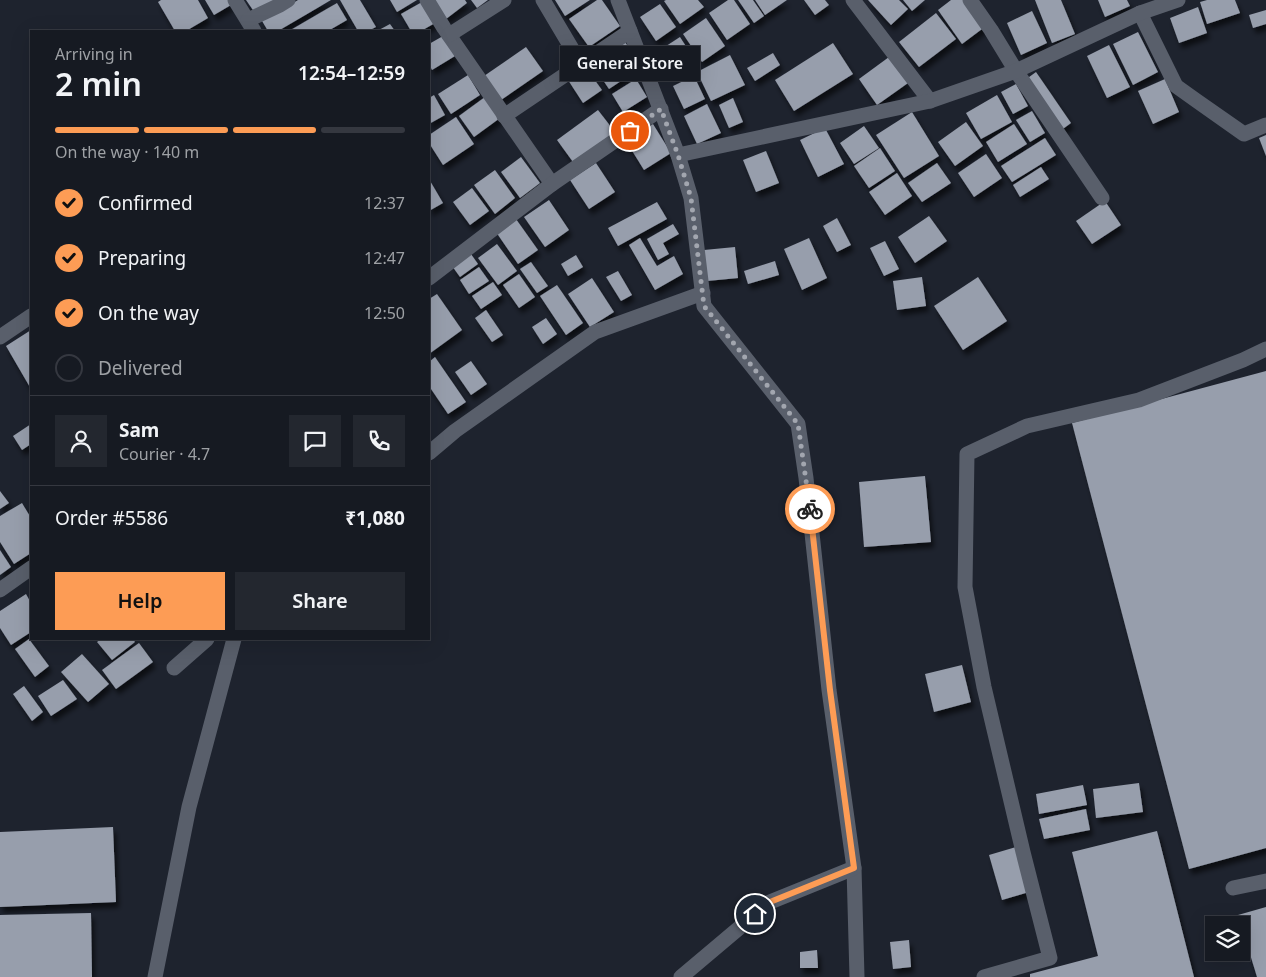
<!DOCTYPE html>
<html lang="en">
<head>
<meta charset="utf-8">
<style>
	:root { --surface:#161a22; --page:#23272f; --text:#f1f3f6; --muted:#9ea1a5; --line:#353840; --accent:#fd9c55 }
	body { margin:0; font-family:"Noto Sans",sans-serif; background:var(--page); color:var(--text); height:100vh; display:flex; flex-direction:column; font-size:19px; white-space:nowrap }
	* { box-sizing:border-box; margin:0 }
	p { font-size:16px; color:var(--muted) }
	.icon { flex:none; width:28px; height:28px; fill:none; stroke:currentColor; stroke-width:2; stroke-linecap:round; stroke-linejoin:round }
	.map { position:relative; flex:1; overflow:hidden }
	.drawer { position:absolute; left:30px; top:30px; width:400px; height:610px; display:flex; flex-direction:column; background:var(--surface); border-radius:0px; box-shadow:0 5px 20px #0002,0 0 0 1px var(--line) }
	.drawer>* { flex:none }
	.fabs { position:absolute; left:1205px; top:916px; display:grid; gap:10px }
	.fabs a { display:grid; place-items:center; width:45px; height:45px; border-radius:0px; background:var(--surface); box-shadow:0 5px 20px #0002,0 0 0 1px var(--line); font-size:25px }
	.pin { position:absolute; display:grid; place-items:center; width:42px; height:42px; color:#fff; margin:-21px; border:2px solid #fff; border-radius:50%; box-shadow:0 1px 5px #0007 }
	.courier { position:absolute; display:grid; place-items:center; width:50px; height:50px; margin:-25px; border:4px solid #fd9c55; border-radius:50%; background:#fff; color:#222; box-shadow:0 1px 6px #0007 }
	.bubble { position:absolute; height:35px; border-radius:0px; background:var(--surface); box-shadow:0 5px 20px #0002,0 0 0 1px var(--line); font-size:16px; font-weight:600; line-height:35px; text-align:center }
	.head em { font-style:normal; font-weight:600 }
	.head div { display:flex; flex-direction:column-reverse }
	.head { display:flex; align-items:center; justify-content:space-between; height:85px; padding:0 25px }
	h1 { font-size:32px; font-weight:600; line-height:38px }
	.bar { display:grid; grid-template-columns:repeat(4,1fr); gap:8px 5px; align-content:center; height:60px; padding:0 25px }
	.bar i { height:6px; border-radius:4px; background:var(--line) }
	.bar .on { background:var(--accent) }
	.bar p { grid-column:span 4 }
	.line { display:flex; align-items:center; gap:12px; padding:0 25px; border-top:1px solid var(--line) }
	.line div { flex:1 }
	.round { display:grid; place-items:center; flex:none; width:52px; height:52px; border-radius:0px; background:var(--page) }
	ol { padding:0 25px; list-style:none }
	li { display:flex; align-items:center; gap:15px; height:55px }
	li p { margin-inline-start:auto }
	li .icon { padding:5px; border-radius:50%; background:var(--accent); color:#111; stroke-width:4 }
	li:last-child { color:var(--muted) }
	li i { width:28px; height:28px; border:2px solid var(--line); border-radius:50% }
	.button { display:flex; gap:10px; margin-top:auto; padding:10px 25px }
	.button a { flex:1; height:58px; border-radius:0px; background:var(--accent); color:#111; font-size:20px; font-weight:600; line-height:58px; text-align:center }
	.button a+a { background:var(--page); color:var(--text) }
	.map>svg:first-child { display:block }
	.building { fill:#979eac; filter:url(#shadow) }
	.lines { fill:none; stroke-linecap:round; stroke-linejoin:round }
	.street { stroke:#595f6b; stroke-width:15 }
	.done { stroke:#a2a6af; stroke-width:5; stroke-dasharray:0 9 }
	.route { stroke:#fd9c55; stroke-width:6 }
</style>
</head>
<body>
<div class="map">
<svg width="1266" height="977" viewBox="0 0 1266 977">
	<defs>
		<filter id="shadow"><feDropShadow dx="3" dy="5.5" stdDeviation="2.5" flood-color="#0009"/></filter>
	</defs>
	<rect width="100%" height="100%" fill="#1e232e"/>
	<g class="building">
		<polygon points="161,0 198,0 208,18 186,31 175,31 158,2"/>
		<polygon points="205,0 228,0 231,5 214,15"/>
		<polygon points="246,0 274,0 255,13"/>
		<polygon points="298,0 331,0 278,31 268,31 262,21"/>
		<polygon points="340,0 360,0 376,27 368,31 358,31"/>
		<polygon points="390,0 417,0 397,12"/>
		<polygon points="433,0 465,0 467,3 446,19"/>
		<polygon points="471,0 488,0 477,8"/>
		<polygon points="555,0 590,0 565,16"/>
		<polygon points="597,0 602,0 620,26 589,47 569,19"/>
		<polygon points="666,0 698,0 704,7 680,24 664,1"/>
		<polygon points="728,0 734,0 750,24 727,40 709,13"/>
		<polygon points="738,0 753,0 764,16 754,23"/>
		<polygon points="755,0 787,0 765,15"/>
		<polygon points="804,0 825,0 829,5 815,15"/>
		<polygon points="868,0 899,0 908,9 891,25"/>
		<polygon points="903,0 925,0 912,11"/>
		<polygon points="951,0 967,0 986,26 962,44 938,10"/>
		<polygon points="1035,0 1061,0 1075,34 1052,43"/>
		<polygon points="1098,0 1127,0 1130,6 1105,17"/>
		<polygon points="1207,0 1235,0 1240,13 1207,24 1200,2"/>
		<polygon points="422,2 435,23 421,31 411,31 401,14"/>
		<polygon points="337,3 347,20 328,31 289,31"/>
		<polygon points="660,4 676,27 656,41 640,17"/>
		<polygon points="1198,7 1207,33 1179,43 1170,18"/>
		<polygon points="1266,10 1266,24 1253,28 1249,15"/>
		<polygon points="1032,11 1047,43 1021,55 1007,23"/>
		<polygon points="936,13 956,39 919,67 899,42"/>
		<polygon points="706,18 725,46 702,62 683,34"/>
		<polygon points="390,24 395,31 377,31"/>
		<polygon points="1138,32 1158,72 1133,85 1113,44"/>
		<polygon points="443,36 455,56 432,70 429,64 429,44"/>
		<polygon points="680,37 698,65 677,78 660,50"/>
		<polygon points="625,42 642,67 609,89 592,64"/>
		<polygon points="833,43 853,74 794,111 775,80"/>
		<polygon points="1109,45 1130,87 1107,98 1087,56"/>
		<polygon points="526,47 543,71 501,100 484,76"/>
		<polygon points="773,53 780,65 755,81 747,68"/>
		<polygon points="730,55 745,85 711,101 697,72"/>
		<polygon points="889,57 908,83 877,105 859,79"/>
		<polygon points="586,68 602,90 583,103 568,80"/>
		<polygon points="1036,72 1071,123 1060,131 1025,80"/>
		<polygon points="468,75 480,95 451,114 438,94"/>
		<polygon points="694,76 705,99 684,109 673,86"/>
		<polygon points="636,79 647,97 623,112 612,94"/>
		<polygon points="1165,79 1179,112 1153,124 1138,91"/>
		<polygon points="1016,84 1028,106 1013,114 1001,92"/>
		<polygon points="434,95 445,115 429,124 429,98"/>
		<polygon points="997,95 1012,122 981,139 966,113"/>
		<polygon points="485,97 500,118 474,137 459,116"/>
		<polygon points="733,98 743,122 729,128 719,105"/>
		<polygon points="707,104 721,133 697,144 684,116"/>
		<polygon points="598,110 615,132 573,162 557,140"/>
		<polygon points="1032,111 1045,133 1030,142 1016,120"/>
		<polygon points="912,112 939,156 904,178 876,135"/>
		<polygon points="456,117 474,144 443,165 429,143 429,135"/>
		<polygon points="966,122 983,146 955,166 938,142"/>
		<polygon points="653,124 671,153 644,170 626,141"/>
		<polygon points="1014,124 1027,144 998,162 986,142"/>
		<polygon points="864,126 879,148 854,164 840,143"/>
		<polygon points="825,128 844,164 818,177 800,140"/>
		<polygon points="1266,135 1266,156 1259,138"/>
		<polygon points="1045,138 1056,155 1012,182 1001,166"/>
		<polygon points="880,148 895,171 869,188 854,166"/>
		<polygon points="766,151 779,183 756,192 743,160"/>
		<polygon points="986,154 1002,178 974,197 958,173"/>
		<polygon points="521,157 540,183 520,198 501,172"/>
		<polygon points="596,163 615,192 589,209 570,180"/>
		<polygon points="937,163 951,183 922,202 908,183"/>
		<polygon points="1041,167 1049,179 1020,197 1013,185"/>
		<polygon points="495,170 515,198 495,214 474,185"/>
		<polygon points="897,173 912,196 885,215 869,192"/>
		<polygon points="429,179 443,203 429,211"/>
		<polygon points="472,188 489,211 470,225 453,202"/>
		<polygon points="549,200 569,230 545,247 524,217"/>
		<polygon points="1105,201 1121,225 1092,244 1076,221"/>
		<polygon points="657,202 667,219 618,246 608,228"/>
		<polygon points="929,216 947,241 915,263 898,237"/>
		<polygon points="837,218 851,245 837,252 823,226"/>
		<polygon points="516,219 538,250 518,264 496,232"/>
		<polygon points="673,224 679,234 663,243 669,254 658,260 647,239"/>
		<polygon points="640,238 657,266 674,256 683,274 655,290 629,245"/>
		<polygon points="809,238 827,278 802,290 784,249"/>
		<polygon points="885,241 899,269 884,276 870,248"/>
		<polygon points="497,244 517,271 498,285 478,258"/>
		<polygon points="735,247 738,278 707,281 704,250"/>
		<polygon points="471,254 478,264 460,277 452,266"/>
		<polygon points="576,255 583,267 568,276 561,264"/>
		<polygon points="775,261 779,275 748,284 744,271"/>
		<polygon points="531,262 548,286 537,293 520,269"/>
		<polygon points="479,267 489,281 469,294 460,280"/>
		<polygon points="618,271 632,295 621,301 606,277"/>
		<polygon points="519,274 535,297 519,308 503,285"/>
		<polygon points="922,277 926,306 897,310 893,281"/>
		<polygon points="978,277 1007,321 963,350 934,306"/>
		<polygon points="592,278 614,312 590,327 568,294"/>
		<polygon points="493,282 502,295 481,309 472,296"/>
		<polygon points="557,285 583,323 566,335 540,296"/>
		<polygon points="437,294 462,330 429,354 429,299"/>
		<polygon points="486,310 503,335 492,342 475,318"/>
		<polygon points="546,318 557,334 543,344 532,327"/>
		<polygon points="31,330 31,389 6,346"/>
		<polygon points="435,357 466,402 448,414 429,386 429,362"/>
		<polygon points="471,361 487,384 471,395 455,372"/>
		<polygon points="1266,371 1266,848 1189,869 1072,423"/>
		<polygon points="31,424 31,444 22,450 13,436"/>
		<polygon points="925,476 931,542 864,547 859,482"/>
		<polygon points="0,491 9,503 0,509"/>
		<polygon points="22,503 31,518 31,553 14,564 0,542 0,516"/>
		<polygon points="0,550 11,567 0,575"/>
		<polygon points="26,594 31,603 31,632 11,645 0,628 0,611"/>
		<polygon points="29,639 49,666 35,677 15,649"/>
		<polygon points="101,639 133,639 135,642 112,660 97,642"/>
		<polygon points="139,643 153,662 116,689 102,670"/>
		<polygon points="82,654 109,684 88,702 61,672"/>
		<polygon points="962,665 971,702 934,712 925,674"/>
		<polygon points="63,680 77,699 51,716 38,696"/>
		<polygon points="24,686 43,712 32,721 13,694"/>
		<polygon points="1139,783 1143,812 1096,818 1093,789"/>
		<polygon points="1083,785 1087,805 1039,814 1036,794"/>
		<polygon points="1086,809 1090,830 1044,839 1039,819"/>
		<polygon points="113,827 116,902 0,907 0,832"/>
		<polygon points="1157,831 1194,977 1030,977 1030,974 1098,956 1072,852"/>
		<polygon points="1016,847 1029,892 1002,900 989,855"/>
		<polygon points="1266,907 1266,977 1257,977 1238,915"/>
		<polygon points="91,913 92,977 0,977 0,915"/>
		<polygon points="909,940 911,967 893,969 890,942"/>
		<polygon points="817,950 818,968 800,968 800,952"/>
	</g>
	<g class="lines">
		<g class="street">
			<polyline points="235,0 254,31"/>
			<polyline points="427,0 444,28 552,184"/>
			<polyline points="543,0 581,64"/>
			<polyline points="618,0 678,155 691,198 704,306 798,424 806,478 829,690 854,868 857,977"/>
			<polyline points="853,0 930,101"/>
			<polyline points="970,0 991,30 1016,71 1102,198"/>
			<polyline points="1140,13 1176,86 1197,101 1244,134 1266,125"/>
			<polyline points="248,20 280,5 288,0"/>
			<polyline points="449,35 504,0"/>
			<polyline points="504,116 630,31"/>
			<polyline points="678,155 930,101 1016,71 1140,13 1178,0"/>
			<polyline points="429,278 552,184 661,109"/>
			<polyline points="0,337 31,316"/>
			<polyline points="429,453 455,431 595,332 703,293"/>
			<polyline points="0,590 31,568"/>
			<polyline points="174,668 207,639"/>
			<polyline points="1233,888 1266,881"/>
			<polyline points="155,977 189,807 234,639"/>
			<polyline points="681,977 770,902 854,868"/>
			<polyline points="984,977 1050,958 1023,852 984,687 965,587 967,454 1027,426 1139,400 1243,360 1266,349"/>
		</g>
	</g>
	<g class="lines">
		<polyline class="done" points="630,131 661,109 678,155 691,198 704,306 798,424 810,509"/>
		<polyline class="route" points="755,914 770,902 854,868 830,690 810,509"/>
	</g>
</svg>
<div class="fabs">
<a><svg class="icon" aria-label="layers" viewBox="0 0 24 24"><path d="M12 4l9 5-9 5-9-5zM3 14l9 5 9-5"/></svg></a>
</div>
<div class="pin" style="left:630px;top:131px;background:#ea580c"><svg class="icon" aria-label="bag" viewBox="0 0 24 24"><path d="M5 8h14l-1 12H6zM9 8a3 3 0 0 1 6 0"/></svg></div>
<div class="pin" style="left:755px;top:914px;background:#1f2937"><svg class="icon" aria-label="home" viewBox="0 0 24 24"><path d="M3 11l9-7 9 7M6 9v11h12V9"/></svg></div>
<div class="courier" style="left:810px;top:509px"><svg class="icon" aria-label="bike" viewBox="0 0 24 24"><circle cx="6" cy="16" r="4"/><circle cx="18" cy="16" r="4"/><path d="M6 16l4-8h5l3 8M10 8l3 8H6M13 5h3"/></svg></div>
<div class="bubble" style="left:560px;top:46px;width:140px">General Store</div>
<section class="drawer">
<div class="head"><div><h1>2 min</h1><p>Arriving in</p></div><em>12:54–12:59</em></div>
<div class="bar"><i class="on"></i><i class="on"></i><i class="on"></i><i></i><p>On the way · 140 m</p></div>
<ol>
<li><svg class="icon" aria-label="check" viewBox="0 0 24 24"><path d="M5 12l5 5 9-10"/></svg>Confirmed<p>12:37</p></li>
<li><svg class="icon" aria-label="check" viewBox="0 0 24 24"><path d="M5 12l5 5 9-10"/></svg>Preparing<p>12:47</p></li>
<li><svg class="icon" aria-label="check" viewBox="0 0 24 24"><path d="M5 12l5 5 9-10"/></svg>On the way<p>12:50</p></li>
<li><i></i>Delivered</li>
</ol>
<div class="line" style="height:90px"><a class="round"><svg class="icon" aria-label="person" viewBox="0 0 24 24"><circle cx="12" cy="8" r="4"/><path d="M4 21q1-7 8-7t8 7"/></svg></a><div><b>Sam</b><p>Courier · 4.7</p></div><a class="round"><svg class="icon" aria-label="chat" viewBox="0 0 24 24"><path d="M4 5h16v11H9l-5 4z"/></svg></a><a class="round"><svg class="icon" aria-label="phone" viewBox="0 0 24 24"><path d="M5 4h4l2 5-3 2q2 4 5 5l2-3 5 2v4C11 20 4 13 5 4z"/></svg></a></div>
<div class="line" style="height:65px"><div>Order #5586</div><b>₹1,080</b></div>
<div class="button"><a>Help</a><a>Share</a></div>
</section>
</div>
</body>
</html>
